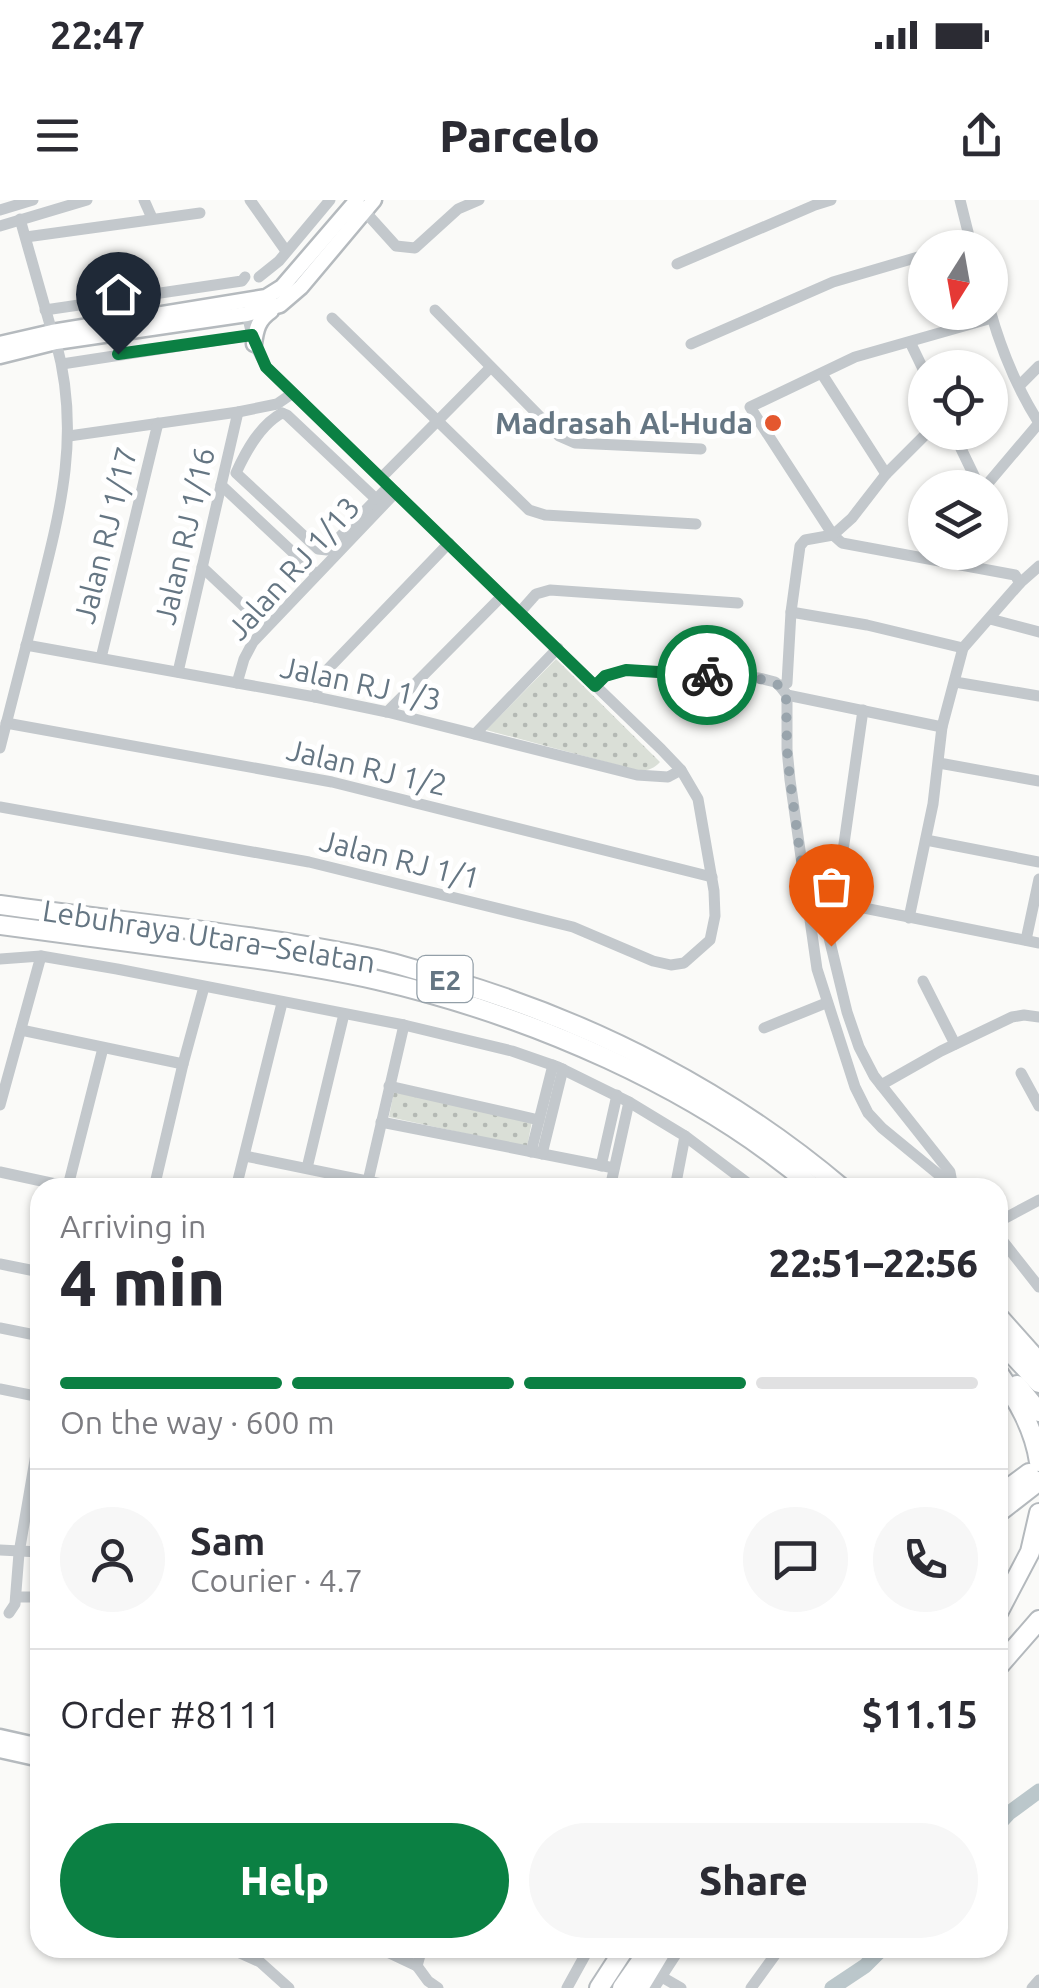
<!DOCTYPE html>
<html lang="en">
<head>
<meta charset="utf-8">
<style>
	:root { --surface:#fff; --page:#f7f7f7; --text:#2b2b33; --muted:#7c7c81; --line:#e1e1e2; --accent:#0b8043 }
	body { margin:0; font-family:Ubuntu,sans-serif; background:var(--page); color:var(--text); height:100vh; display:flex; flex-direction:column; font-size:38px; white-space:nowrap }
	* { box-sizing:border-box; margin:0 }
	p { font-size:32px; color:var(--muted) }
	.icon { flex:none; width:55px; height:55px; fill:none; stroke:currentColor; stroke-width:2; stroke-linecap:round; stroke-linejoin:round }
	.map { position:relative; flex:1; overflow:hidden }
	.panel { position:absolute; left:30px; top:978px; width:978px; height:780px; display:flex; flex-direction:column; background:var(--surface); border-radius:30px; box-shadow:0 2px 8px #0004 }
	.panel>* { flex:none }
	.needle { width:65px; rotate:191deg }
	.controls { position:absolute; left:908px; top:30px; display:grid; gap:20px }
	.controls a { display:grid; place-items:center; width:100px; height:100px; border-radius:50%; background:var(--surface); box-shadow:0 2px 8px #0004; font-size:50px }
	.pin { position:absolute; display:grid; place-items:center; width:85px; height:85px; color:#fff; margin:-102px -42px; border-radius:50% 50% 50% 0; rotate:-45deg; box-shadow:0 0 10px #0007 }
	.pin .icon { rotate:45deg }
	.courier { position:absolute; display:grid; place-items:center; width:100px; height:100px; margin:-50px; border:8px solid #0b8043; border-radius:50%; background:#fff; color:#222; box-shadow:0 2px 12px #0007 }
	.summary em { font-style:normal; font-weight:800 }
	.summary div { display:flex; flex-direction:column-reverse }
	.summary { display:flex; align-items:center; justify-content:space-between; height:170px; padding:0 30px }
	h1 { font-size:65px; font-weight:800; line-height:75px }
	.bar { display:grid; grid-template-columns:repeat(4,1fr); gap:15px 10px; align-content:center; height:120px; padding:0 30px }
	.bar i { height:12px; border-radius:8px; background:var(--line) }
	.bar .selected { background:var(--accent) }
	.bar p { grid-column:span 4 }
	.line { display:flex; align-items:center; gap:25px; padding:0 30px; border-top:2px solid var(--line) }
	.line div { flex:1 }
	.round { display:grid; place-items:center; flex:none; width:105px; height:105px; border-radius:52px; background:var(--page) }
	.action { display:flex; gap:20px; margin-top:auto; padding:20px 30px }
	.action a { flex:1; height:115px; border-radius:60px; background:var(--accent); color:#fff; font-size:40px; font-weight:800; line-height:115px; text-align:center }
	.action a+a { background:var(--page); color:var(--text) }
	.status { display:flex; justify-content:space-between; align-items:center; height:70px; padding:0 50px; background:var(--surface); direction:ltr }
	.status svg { height:28px; fill:currentColor }
	header { display:flex; justify-content:space-between; align-items:center; height:130px; padding:0 30px; background:var(--surface); font-size:45px; font-weight:800 }
	.map>svg:first-child { display:block }
	.park { fill:url(#park-dots) }
	.lines { fill:none; stroke-linecap:round; stroke-linejoin:round }
	.river { stroke:#bbc7cb; stroke-width:15 }
	.major-casing { stroke:#b5babe; stroke-width:19 }
	.highway-casing { stroke:#b4b9bd; stroke-width:22 }
	.minor { stroke:#c3c8cc; stroke-width:11 }
	.major { stroke:#fff; stroke-width:14 }
	.highway { stroke:#fff; stroke-width:18 }
	.done { stroke:#99a4ac; stroke-width:10; stroke-dasharray:0 18 }
	.route { stroke:#0b8043; stroke-width:12 }
	.poi-dot { fill:#e4572e; stroke:#fff; stroke-width:4 }
	.labels { text-anchor:middle; dominant-baseline:central; stroke-width:10; stroke-linejoin:round; paint-order:stroke }
	.shield { fill:#fff; stroke:#939fa8; stroke-width:2.5 }
	.shield-label { font-size:28px; font-weight:bold; fill:#657683 }
	.poi-label { font-size:30px; font-weight:bold; fill:#657683; stroke:#fff; text-anchor:end }
	.street-label { font-size:30px; fill:#657683; stroke:#fff }
</style>
</head>
<body>
<div class="status"><b>22:47</b><svg viewBox="0 0 49 12"><path d="M0 12V9h3v3zM5 12V6h3v6zM10 12V3h3v9zM15 12V0h3v12zM26 1h20v11H26zM47 4h2v5h-2z"/></svg></div>
<header><svg class="icon" aria-label="menu" viewBox="0 0 24 24"><path d="M4 6h16M4 12h16M4 18h16"/></svg>Parcelo<svg class="icon" aria-label="share" viewBox="0 0 24 24"><path d="M12 15V3M7 8l5-5 5 5M5 13v7h14v-7"/></svg></header>
<div class="map">
<svg width="1039" height="1788" viewBox="0 0 1039 1788">
	<defs>
		<pattern id="park-dots" width="8" height="8" patternUnits="userSpaceOnUse" patternTransform="scale(2.5)"><rect width="8" height="8" fill="#dadfd7"/><path d="M2 2h.1M6 6h.1" fill="none" stroke="#b4b9b4" stroke-width="1.8" stroke-linecap="round"/></pattern>
	</defs>
	<rect width="100%" height="100%" fill="#fafaf8"/>
	<g class="park">
		<path d="M556 459 660 562C648 575 636 570 621 566L486 530Z"/>
		<polygon points="394,891 532,921 527,947 389,917"/>
	</g>
	<g class="lines">
		<g class="river">
			<polyline points="998,1625 1009,1613 1039,1591"/>
			<polyline points="832,1788 865,1766 883,1748"/>
		</g>
		<defs>
			<g id="major">
				<polyline points="0,144 52,132 266,97 282,87 357,0"/>
				<path d="M254 144C256 129 258 120 271 111"/>
				<polyline points="0,156 56,142 247,114 280,105 301,87 374,0"/>
				<polyline points="0,1537 40,1546"/>
				<polyline points="0,1550 40,1559"/>
			</g>
			<g id="highway">
				<path d="M0 705C125 723 252 733 376 759 403 765 429 774 456 782 596 824 730 893 842 988"/>
				<path d="M0 725C68 734 136 743 204 752 262 759 320 767 377 780 528 815 696 886 814 988"/>
				<polyline points="998,1116 1039,1162"/>
				<polyline points="998,1139 1039,1183"/>
				<path d="M998 1172C1017 1200 1034 1228 1039 1262"/>
				<polyline points="1017,1185 1039,1212"/>
				<polyline points="998,1296 1029,1273"/>
				<polyline points="998,1313 1039,1281"/>
				<polyline points="998,1413 1030,1352 1039,1313"/>
				<polyline points="998,1467 1039,1420"/>
				<polyline points="599,1788 625,1748"/>
				<polyline points="622,1788 650,1748"/>
				<polyline points="639,1788 663,1748"/>
			</g>
		</defs>
		<use href="#major" class="major-casing"/>
		<use href="#highway" class="highway-casing"/>
		<g class="minor">
			<polyline points="144,0 152,18"/>
			<polyline points="250,0 286,51"/>
			<polyline points="960,0 972,48"/>
			<polyline points="359,5 396,46 415,48 458,9 479,0"/>
			<polyline points="0,10 33,0"/>
			<polyline points="20,19 52,132"/>
			<polyline points="0,26 87,0"/>
			<polyline points="26,37 200,13"/>
			<polyline points="677,64 815,5 831,0"/>
			<polyline points="259,77 279,61 330,0"/>
			<polyline points="45,110 242,81 245,77"/>
			<polyline points="435,110 559,236 575,243 701,249"/>
			<path d="M990 110C1001 149 1018 190 1039 223"/>
			<polyline points="332,118 529,310 545,315 696,324"/>
			<polyline points="992,118 855,157 750,207 833,335 842,343 1015,375 1020,383"/>
			<polyline points="910,142 925,173"/>
			<polyline points="691,144 833,82 925,55"/>
			<polyline points="62,164 251,135"/>
			<polyline points="822,174 886,274"/>
			<polyline points="1020,185 1039,166"/>
			<path d="M282 213C260 225 246 251 236 273L318 349 327 350 389 286"/>
			<polyline points="282,213 287,215 376,299"/>
			<polyline points="953,232 980,288"/>
			<polyline points="69,236 238,212 277,204 293,193"/>
			<polyline points="381,278 490,168"/>
			<polyline points="221,285 316,374"/>
			<polyline points="984,288 1039,223"/>
			<polyline points="833,335 852,318 886,274 928,232"/>
			<polyline points="202,367 266,427"/>
			<polyline points="520,412 536,394 550,390 738,403"/>
			<polyline points="791,412 867,425 963,448"/>
			<polyline points="990,419 1039,432"/>
			<polyline points="26,445 315,497 387,512 637,575 668,577 681,570"/>
			<polyline points="101,458 158,223"/>
			<polyline points="178,472 238,212"/>
			<polyline points="955,482 1039,496"/>
			<polyline points="237,483 244,459 253,442 396,292"/>
			<polyline points="595,486 605,476 626,470 759,478 775,482 780,486"/>
			<polyline points="780,486 787,495 787,549 790,580 817,769 855,887 868,913 882,928 955,988"/>
			<polyline points="780,486 787,483 791,412 800,346 805,340 833,335"/>
			<polyline points="787,495 942,527"/>
			<polyline points="315,497 320,483 327,470 449,343"/>
			<polyline points="387,512 502,396"/>
			<polyline points="6,523 332,582 712,677"/>
			<polyline points="475,534 558,448"/>
			<path d="M0 548C12 501 24 454 36 407 59 316 82 236 56 142"/>
			<polyline points="939,563 1039,581"/>
			<polyline points="0,607 309,662 573,727 653,761 671,765 684,763 710,740 715,716 714,691 698,599 681,570 661,549 266,167 254,144 247,114"/>
			<polyline points="926,640 1039,662"/>
			<polyline points="832,709 837,693 863,510"/>
			<polyline points="823,713 847,812 859,847 874,876 950,972 952,983"/>
			<polyline points="819,715 841,706 854,706 1039,743"/>
			<polyline points="909,718 933,604 942,527 963,448 1020,383 1039,366"/>
			<polyline points="1026,740 1039,679"/>
			<polyline points="0,759 41,756 117,769 404,825 512,851 558,867 629,902 685,936 754,988"/>
			<polyline points="923,781 955,844"/>
			<polyline points="764,828 826,803"/>
			<polyline points="21,830 183,864"/>
			<polyline points="1021,873 1039,906"/>
			<polyline points="881,885 941,851 1012,817 1024,815 1039,817"/>
			<polyline points="389,886 539,920"/>
			<polyline points="0,905 41,756"/>
			<polyline points="381,922 614,968"/>
			<polyline points="531,952 553,865"/>
			<polyline points="542,954 563,869"/>
			<polyline points="245,956 401,988"/>
			<polyline points="601,966 617,895"/>
			<polyline points="307,968 344,814"/>
			<polyline points="0,972 74,988"/>
			<polyline points="368,981 404,825"/>
			<polyline points="68,986 103,848"/>
			<polyline points="154,988 183,864 204,787"/>
			<polyline points="236,988 282,803"/>
			<polyline points="610,988 629,902"/>
			<polyline points="675,988 685,936"/>
			<polyline points="998,1022 1039,1000"/>
			<polyline points="998,1035 1039,1087"/>
			<polyline points="0,1064 40,1072"/>
			<polyline points="0,1128 40,1136"/>
			<polyline points="0,1189 40,1197"/>
			<polyline points="0,1350 40,1352"/>
			<polyline points="16,1397 40,1397"/>
			<polyline points="9,1413 15,1404 19,1353 40,1231"/>
			<polyline points="29,1552 40,1523"/>
			<polyline points="229,1748 260,1762 289,1788"/>
			<polyline points="379,1748 417,1766"/>
			<polyline points="422,1748 417,1766 428,1781 438,1788"/>
			<polyline points="525,1750 527,1748"/>
			<polyline points="655,1773 681,1788"/>
			<polyline points="567,1788 589,1748"/>
			<polyline points="654,1788 680,1748"/>
			<polyline points="751,1788 780,1748"/>
			<polyline points="1032,1788 1039,1780"/>
		</g>
		<use href="#major" class="major"/>
		<use href="#highway" class="highway"/>
	</g>
	<g class="lines">
		<polyline class="done" points="707,475 769,480 780,486 786,495 787,549 790,580 809,719 822,713 831,746"/>
		<polyline class="route" points="118,154 252,135 266,167 595,486 605,476 626,470 707,475"/>
	</g>
	<circle class="poi-dot" cx="773" cy="223" r="10"/>
	<g class="labels">
		<rect class="shield" x="417.5" y="756" width="55" height="46" rx="8"/>
		<g class="shield-label">
			<text x="445" y="779">E2</text>
		</g>
		<g class="poi-label">
			<text x="753" y="223">Madrasah Al-Huda</text>
		</g>
		<g class="street-label">
			<text transform="translate(105 335) rotate(-76)">Jalan RJ 1/17</text>
			<text transform="translate(184 336) rotate(-77)">Jalan RJ 1/16</text>
			<text transform="translate(293 368) rotate(-48)">Jalan RJ 1/13</text>
			<text transform="translate(361 483) rotate(12)">Jalan RJ 1/3</text>
			<text transform="translate(367 567) rotate(13)">Jalan RJ 1/2</text>
			<text transform="translate(400 659) rotate(14)">Jalan RJ 1/1</text>
			<text transform="translate(209 736) rotate(9)">Lebuhraya Utara–Selatan</text>
		</g>
	</g>
</svg>
<div class="controls">
<a><svg class="needle" viewBox="-14 -14 28 28"><path d="M0-13l5 13h-10z" fill="#e53935"/><path d="M0 13l5-13h-10z" fill="#7c7c81"/></svg></a>
<a><svg class="icon" aria-label="locate" viewBox="0 0 24 24"><circle cx="12" cy="12" r="6"/><path d="M12 2v4M12 18v4M2 12h4M18 12h4"/></svg></a>
<a><svg class="icon" aria-label="layers" viewBox="0 0 24 24"><path d="M12 4l9 5-9 5-9-5zM3 14l9 5 9-5"/></svg></a>
</div>
<div class="pin" style="left:831px;top:746px;background:#ea580c"><svg class="icon" aria-label="bag" viewBox="0 0 24 24"><path d="M5 8h14l-1 12H6zM9 8a3 3 0 0 1 6 0"/></svg></div>
<div class="pin" style="left:118px;top:154px;background:#1f2937"><svg class="icon" aria-label="home" viewBox="0 0 24 24"><path d="M3 11l9-7 9 7M6 9v11h12V9"/></svg></div>
<div class="courier" style="left:707px;top:475px"><svg class="icon" aria-label="bike" viewBox="0 0 24 24"><circle cx="6" cy="16" r="4"/><circle cx="18" cy="16" r="4"/><path d="M6 16l4-8h5l3 8M10 8l3 8H6M13 5h3"/></svg></div>
<section class="panel">
<div class="summary"><div><h1>4 min</h1><p>Arriving in</p></div><em>22:51–22:56</em></div>
<div class="bar"><i class="selected"></i><i class="selected"></i><i class="selected"></i><i></i><p>On the way · 600 m</p></div>
<div class="line" style="height:180px"><a class="round"><svg class="icon" aria-label="person" viewBox="0 0 24 24"><circle cx="12" cy="8" r="4"/><path d="M4 21q1-7 8-7t8 7"/></svg></a><div><b>Sam</b><p>Courier · 4.7</p></div><a class="round"><svg class="icon" aria-label="chat" viewBox="0 0 24 24"><path d="M4 5h16v11H9l-5 4z"/></svg></a><a class="round"><svg class="icon" aria-label="phone" viewBox="0 0 24 24"><path d="M5 4h4l2 5-3 2q2 4 5 5l2-3 5 2v4C11 20 4 13 5 4z"/></svg></a></div>
<div class="line" style="height:130px"><div>Order #8111</div><b>$11.15</b></div>
<div class="action"><a>Help</a><a>Share</a></div>
</section>
</div>
</body>
</html>
